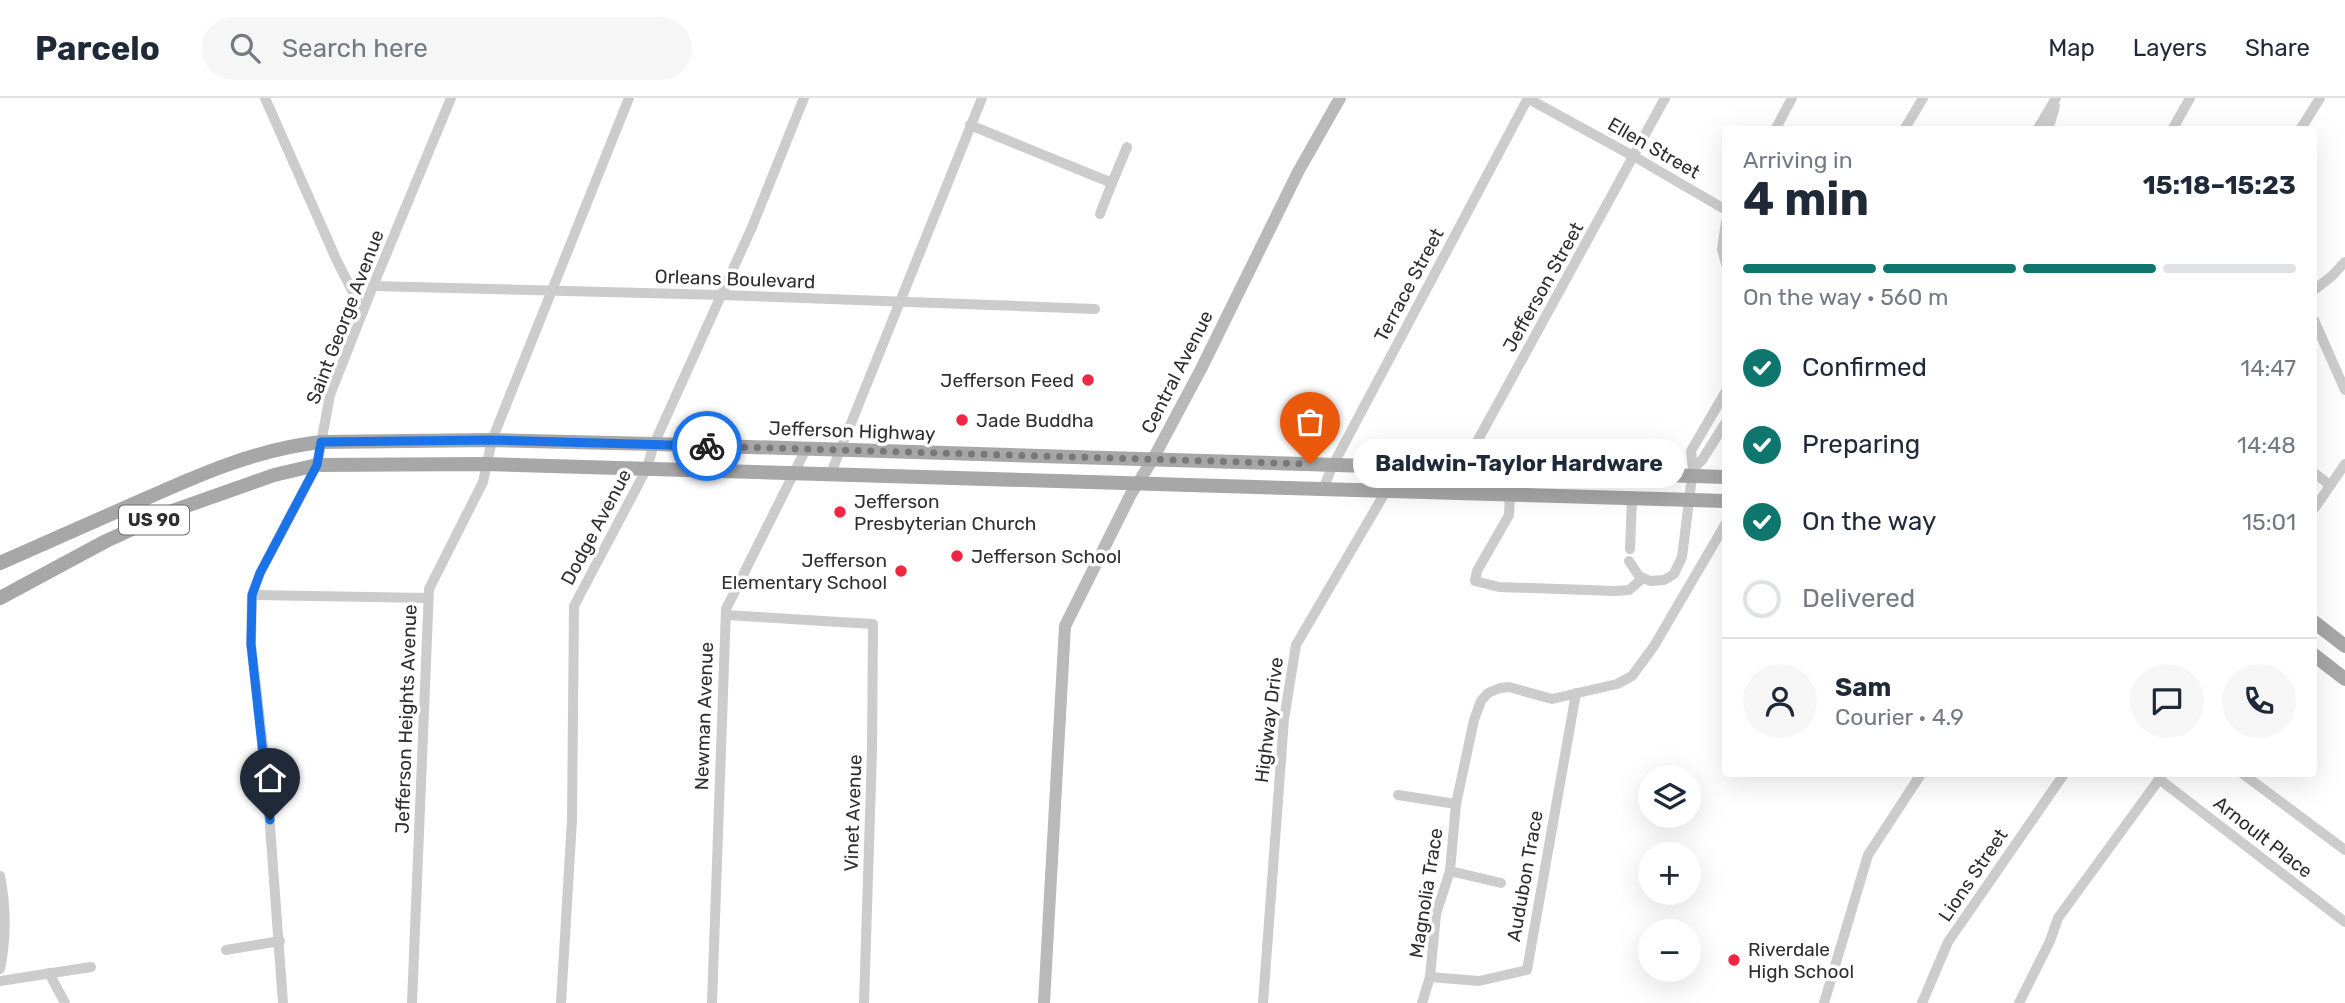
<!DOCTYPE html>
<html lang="en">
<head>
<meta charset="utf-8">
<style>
	:root { --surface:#fff; --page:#f6f6f7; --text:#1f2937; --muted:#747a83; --line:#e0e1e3; --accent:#0f766e }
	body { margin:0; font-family:Rubik,sans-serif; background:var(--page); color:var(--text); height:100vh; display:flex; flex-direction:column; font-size:26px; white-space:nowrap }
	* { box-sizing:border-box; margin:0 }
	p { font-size:23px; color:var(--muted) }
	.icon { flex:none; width:38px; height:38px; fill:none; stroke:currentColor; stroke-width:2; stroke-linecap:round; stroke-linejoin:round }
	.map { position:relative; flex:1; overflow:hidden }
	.drawer { position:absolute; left:1722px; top:28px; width:595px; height:651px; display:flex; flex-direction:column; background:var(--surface); border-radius:7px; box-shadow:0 7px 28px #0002 }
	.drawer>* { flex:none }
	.fabs { position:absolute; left:1638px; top:667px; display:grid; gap:14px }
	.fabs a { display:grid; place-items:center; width:63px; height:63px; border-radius:50%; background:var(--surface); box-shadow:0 7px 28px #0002; font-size:35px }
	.pin { position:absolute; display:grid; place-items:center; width:60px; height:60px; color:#fff; margin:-72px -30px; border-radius:50% 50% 50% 0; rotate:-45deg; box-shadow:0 0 7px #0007 }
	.pin .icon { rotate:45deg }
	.courier { position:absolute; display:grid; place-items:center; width:70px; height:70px; margin:-35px; border:5px solid #1a73e8; border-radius:50%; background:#fff; color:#222; box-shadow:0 2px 9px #0007 }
	.bubble { position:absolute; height:49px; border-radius:24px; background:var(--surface); box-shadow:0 7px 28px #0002; font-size:23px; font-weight:700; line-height:49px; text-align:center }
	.headline em { font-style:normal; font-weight:700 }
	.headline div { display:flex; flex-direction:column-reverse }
	.headline { display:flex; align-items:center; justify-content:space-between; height:119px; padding:0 21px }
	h1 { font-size:46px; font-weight:700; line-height:52px }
	.bar { display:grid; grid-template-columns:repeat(4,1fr); gap:10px 7px; align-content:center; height:84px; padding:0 21px }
	.bar i { height:9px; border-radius:5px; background:var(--line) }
	.bar .current { background:var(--accent) }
	.bar p { grid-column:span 4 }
	.line { display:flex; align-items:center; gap:18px; padding:0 21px; border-top:2px solid var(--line) }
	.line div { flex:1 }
	.round { display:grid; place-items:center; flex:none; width:74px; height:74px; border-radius:37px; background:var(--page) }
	ol { padding:0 21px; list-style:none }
	li { display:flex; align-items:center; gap:21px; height:77px }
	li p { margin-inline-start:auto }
	li .icon { padding:7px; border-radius:50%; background:var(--accent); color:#fff; stroke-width:4 }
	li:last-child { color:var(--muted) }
	li i { width:38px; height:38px; border:4px solid var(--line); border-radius:50% }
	header { display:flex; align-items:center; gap:42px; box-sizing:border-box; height:98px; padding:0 35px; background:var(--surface); border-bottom:2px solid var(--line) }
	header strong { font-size:33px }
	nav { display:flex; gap:38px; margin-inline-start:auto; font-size:24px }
	.search { width:490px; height:63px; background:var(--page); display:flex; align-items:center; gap:18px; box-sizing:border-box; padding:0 24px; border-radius:38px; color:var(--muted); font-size:26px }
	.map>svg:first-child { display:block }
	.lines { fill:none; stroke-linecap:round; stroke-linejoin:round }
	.minor { stroke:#ccc; stroke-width:10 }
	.secondary { stroke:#b9b9b9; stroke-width:12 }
	.primary { stroke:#a7a7a7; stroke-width:14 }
	.done { stroke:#787878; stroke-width:7; stroke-dasharray:0 12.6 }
	.route { stroke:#1a73e8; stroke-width:9 }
	.poi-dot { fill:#f12642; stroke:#fff; stroke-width:2.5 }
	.labels { text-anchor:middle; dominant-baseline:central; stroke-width:7; stroke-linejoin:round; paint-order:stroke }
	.shield { fill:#fff; stroke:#6d6d6d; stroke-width:2 }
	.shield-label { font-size:18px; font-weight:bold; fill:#2f2f2f }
	.street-label { font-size:19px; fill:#2f2f2f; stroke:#fff }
	.poi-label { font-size:19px; fill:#2f2f2f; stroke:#fff; text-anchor:start }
</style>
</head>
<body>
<header>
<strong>Parcelo</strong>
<div class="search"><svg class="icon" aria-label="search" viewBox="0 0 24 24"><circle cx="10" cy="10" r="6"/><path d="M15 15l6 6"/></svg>Search here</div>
<nav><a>Map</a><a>Layers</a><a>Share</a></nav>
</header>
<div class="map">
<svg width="2345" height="905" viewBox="0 0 2345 905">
	<rect width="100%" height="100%" fill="#fff"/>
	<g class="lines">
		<g class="minor">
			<polyline points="265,0 337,163 363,214"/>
			<polyline points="1527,0 1635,59 1726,112"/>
			<polyline points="970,27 1112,85 1127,49"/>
			<polyline points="1775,32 1792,0"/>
			<polyline points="1904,32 1923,0"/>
			<polyline points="2037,32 2056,0"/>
			<polyline points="2048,32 2055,8"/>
			<polyline points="2172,32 2190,0"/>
			<polyline points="2300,32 2320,0"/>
			<polyline points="1100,116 1112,85"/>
			<polyline points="1726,124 1722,151 1726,166"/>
			<polyline points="373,188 722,197 1095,211"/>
			<polyline points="2314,192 2332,178 2345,164"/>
			<polyline points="2314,222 2345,292"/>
			<polyline points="1693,371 1702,362 1726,324"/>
			<polyline points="831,375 982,0"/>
			<polyline points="2314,375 2330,387"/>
			<polyline points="1323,391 1333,367 1528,0"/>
			<polyline points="1449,395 1665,0"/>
			<polyline points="1510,397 1509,417 1477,473 1475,483 1499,489 1615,493 1629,492 1643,480"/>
			<polyline points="2314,411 2345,366"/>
			<polyline points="1630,451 1632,400"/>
			<polyline points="1629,463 1639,478 1650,483 1664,482 1674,476 1682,459 1693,371 1691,353 1726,293"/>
			<polyline points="252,497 428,500"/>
			<polyline points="726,517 873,526 872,653 864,905"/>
			<polyline points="2243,676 2345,752"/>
			<polyline points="2159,681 2345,824"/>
			<polyline points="1398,697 1456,706 1450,773 1436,816 1430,879 1422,905"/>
			<polyline points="1456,706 1474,622 1481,603 1488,595 1500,590 1509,589 1552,601 1617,586 1632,578 1654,548 1726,425"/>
			<polyline points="1450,773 1501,785"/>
			<path d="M0 778C6 808 6 842 0 871"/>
			<polyline points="226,852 280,843"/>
			<polyline points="49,875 65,905"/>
			<polyline points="1430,879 1479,883 1527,872 1576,595"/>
			<polyline points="0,883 91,869"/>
			<polyline points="283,905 266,673 251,546 252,497 260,475 317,367 330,297 373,188 451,0"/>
			<polyline points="412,905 429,491 483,384 492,342 629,0"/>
			<polyline points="561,905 572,722 574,508 647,370 654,346 752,129 804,0"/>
			<polyline points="712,905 726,511 806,351"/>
			<polyline points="1263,905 1284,621 1296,547 1386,393 1397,369"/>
			<polyline points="1824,905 1868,757 1921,676"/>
			<polyline points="1922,905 1948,844 2064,676"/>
			<polyline points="2019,905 2050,843 2058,820 2163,676"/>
		</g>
		<polyline class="secondary" points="1044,905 1065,528 1131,396 1153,361 1201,271 1298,74 1340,0"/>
		<g class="primary">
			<path d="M0 465C46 445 92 424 138 404 196 378 256 351 321 344L492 342 654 346 1726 379"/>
			<polyline points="0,500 106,443 172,413 274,377 317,367 486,366 1726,403"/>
			<polyline points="2314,524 2345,548"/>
			<polyline points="2314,557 2345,581"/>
		</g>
	</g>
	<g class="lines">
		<polyline class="done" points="707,348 1310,366"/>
		<polyline class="route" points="270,722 251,546 252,497 260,475 317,367 321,344 492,342 707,348"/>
	</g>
	<g class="poi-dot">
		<circle cx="1088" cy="282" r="7"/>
		<circle cx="962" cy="322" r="7"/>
		<circle cx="840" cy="414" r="7"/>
		<circle cx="957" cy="458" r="7"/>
		<circle cx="901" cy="473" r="7"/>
		<circle cx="1734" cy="862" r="7"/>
	</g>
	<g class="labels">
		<rect class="shield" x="119" y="407.5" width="70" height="29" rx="5"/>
		<g class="shield-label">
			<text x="154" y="422">US 90</text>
		</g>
		<g class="street-label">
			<text transform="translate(1654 50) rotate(30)">Ellen Street</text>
			<text transform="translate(735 181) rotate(2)">Orleans Boulevard</text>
			<text transform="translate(1409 187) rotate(-62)">Terrace Street</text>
			<text transform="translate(1543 189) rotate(-61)">Jefferson Street</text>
			<text transform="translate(345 219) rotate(-69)">Saint George Avenue</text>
			<text transform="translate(1177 274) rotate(-63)">Central Avenue</text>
			<text transform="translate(852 333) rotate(2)">Jefferson Highway</text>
			<text transform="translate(596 429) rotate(-62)">Dodge Avenue</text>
			<text transform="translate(704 618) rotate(-88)">Newman Avenue</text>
			<text transform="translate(406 621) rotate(-88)">Jefferson Heights Avenue</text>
			<text transform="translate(1269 622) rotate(-83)">Highway Drive</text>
			<text transform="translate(853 715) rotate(-88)">Vinet Avenue</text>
			<text transform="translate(2263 739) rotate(38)">Arnoult Place</text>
			<text transform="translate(1973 777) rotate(-56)">Lions Street</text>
			<text transform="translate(1525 778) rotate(-80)">Audubon Trace</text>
			<text transform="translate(1426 795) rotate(-81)">Magnolia Trace</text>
		</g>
		<g class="poi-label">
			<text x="1074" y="282" text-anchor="end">Jefferson Feed</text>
			<text x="976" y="322">Jade Buddha</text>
			<text x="854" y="403">Jefferson<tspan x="854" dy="22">Presbyterian Church</tspan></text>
			<text x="971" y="458">Jefferson School</text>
			<text x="887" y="462" text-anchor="end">Jefferson<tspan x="887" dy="22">Elementary School</tspan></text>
			<text x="1748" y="851">Riverdale<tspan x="1748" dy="22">High School</tspan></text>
		</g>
	</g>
</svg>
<div class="fabs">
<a><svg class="icon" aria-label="layers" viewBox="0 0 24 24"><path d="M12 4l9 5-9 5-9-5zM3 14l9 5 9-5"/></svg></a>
<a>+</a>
<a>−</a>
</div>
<div class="pin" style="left:1310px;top:366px;background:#ea580c"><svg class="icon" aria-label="bag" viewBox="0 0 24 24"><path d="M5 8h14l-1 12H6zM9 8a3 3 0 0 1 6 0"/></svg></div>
<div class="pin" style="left:270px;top:722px;background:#1f2937"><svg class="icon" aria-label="home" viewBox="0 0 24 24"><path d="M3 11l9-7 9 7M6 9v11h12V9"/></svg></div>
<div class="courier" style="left:707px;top:348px"><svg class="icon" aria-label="bike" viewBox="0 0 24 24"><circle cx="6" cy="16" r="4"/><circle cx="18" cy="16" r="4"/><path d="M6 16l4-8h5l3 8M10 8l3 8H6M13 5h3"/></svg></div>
<div class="bubble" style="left:1353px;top:341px;width:332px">Baldwin-Taylor Hardware</div>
<section class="drawer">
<div class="headline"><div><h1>4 min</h1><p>Arriving in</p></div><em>15:18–15:23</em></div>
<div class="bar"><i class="current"></i><i class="current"></i><i class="current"></i><i></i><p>On the way · 560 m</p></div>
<ol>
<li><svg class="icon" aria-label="check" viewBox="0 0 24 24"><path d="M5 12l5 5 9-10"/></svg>Confirmed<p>14:47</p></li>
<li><svg class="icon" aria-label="check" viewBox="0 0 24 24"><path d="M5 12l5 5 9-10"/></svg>Preparing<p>14:48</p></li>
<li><svg class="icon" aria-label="check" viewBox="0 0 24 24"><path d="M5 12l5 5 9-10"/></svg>On the way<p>15:01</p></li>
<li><i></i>Delivered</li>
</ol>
<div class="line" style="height:126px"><a class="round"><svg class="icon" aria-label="person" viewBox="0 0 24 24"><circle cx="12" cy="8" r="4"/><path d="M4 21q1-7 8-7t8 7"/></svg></a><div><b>Sam</b><p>Courier · 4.9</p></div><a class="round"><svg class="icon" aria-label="chat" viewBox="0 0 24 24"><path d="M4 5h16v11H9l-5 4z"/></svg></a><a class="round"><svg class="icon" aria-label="phone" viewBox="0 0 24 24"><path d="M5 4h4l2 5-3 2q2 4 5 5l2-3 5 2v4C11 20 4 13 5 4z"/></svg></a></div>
</section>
</div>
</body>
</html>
